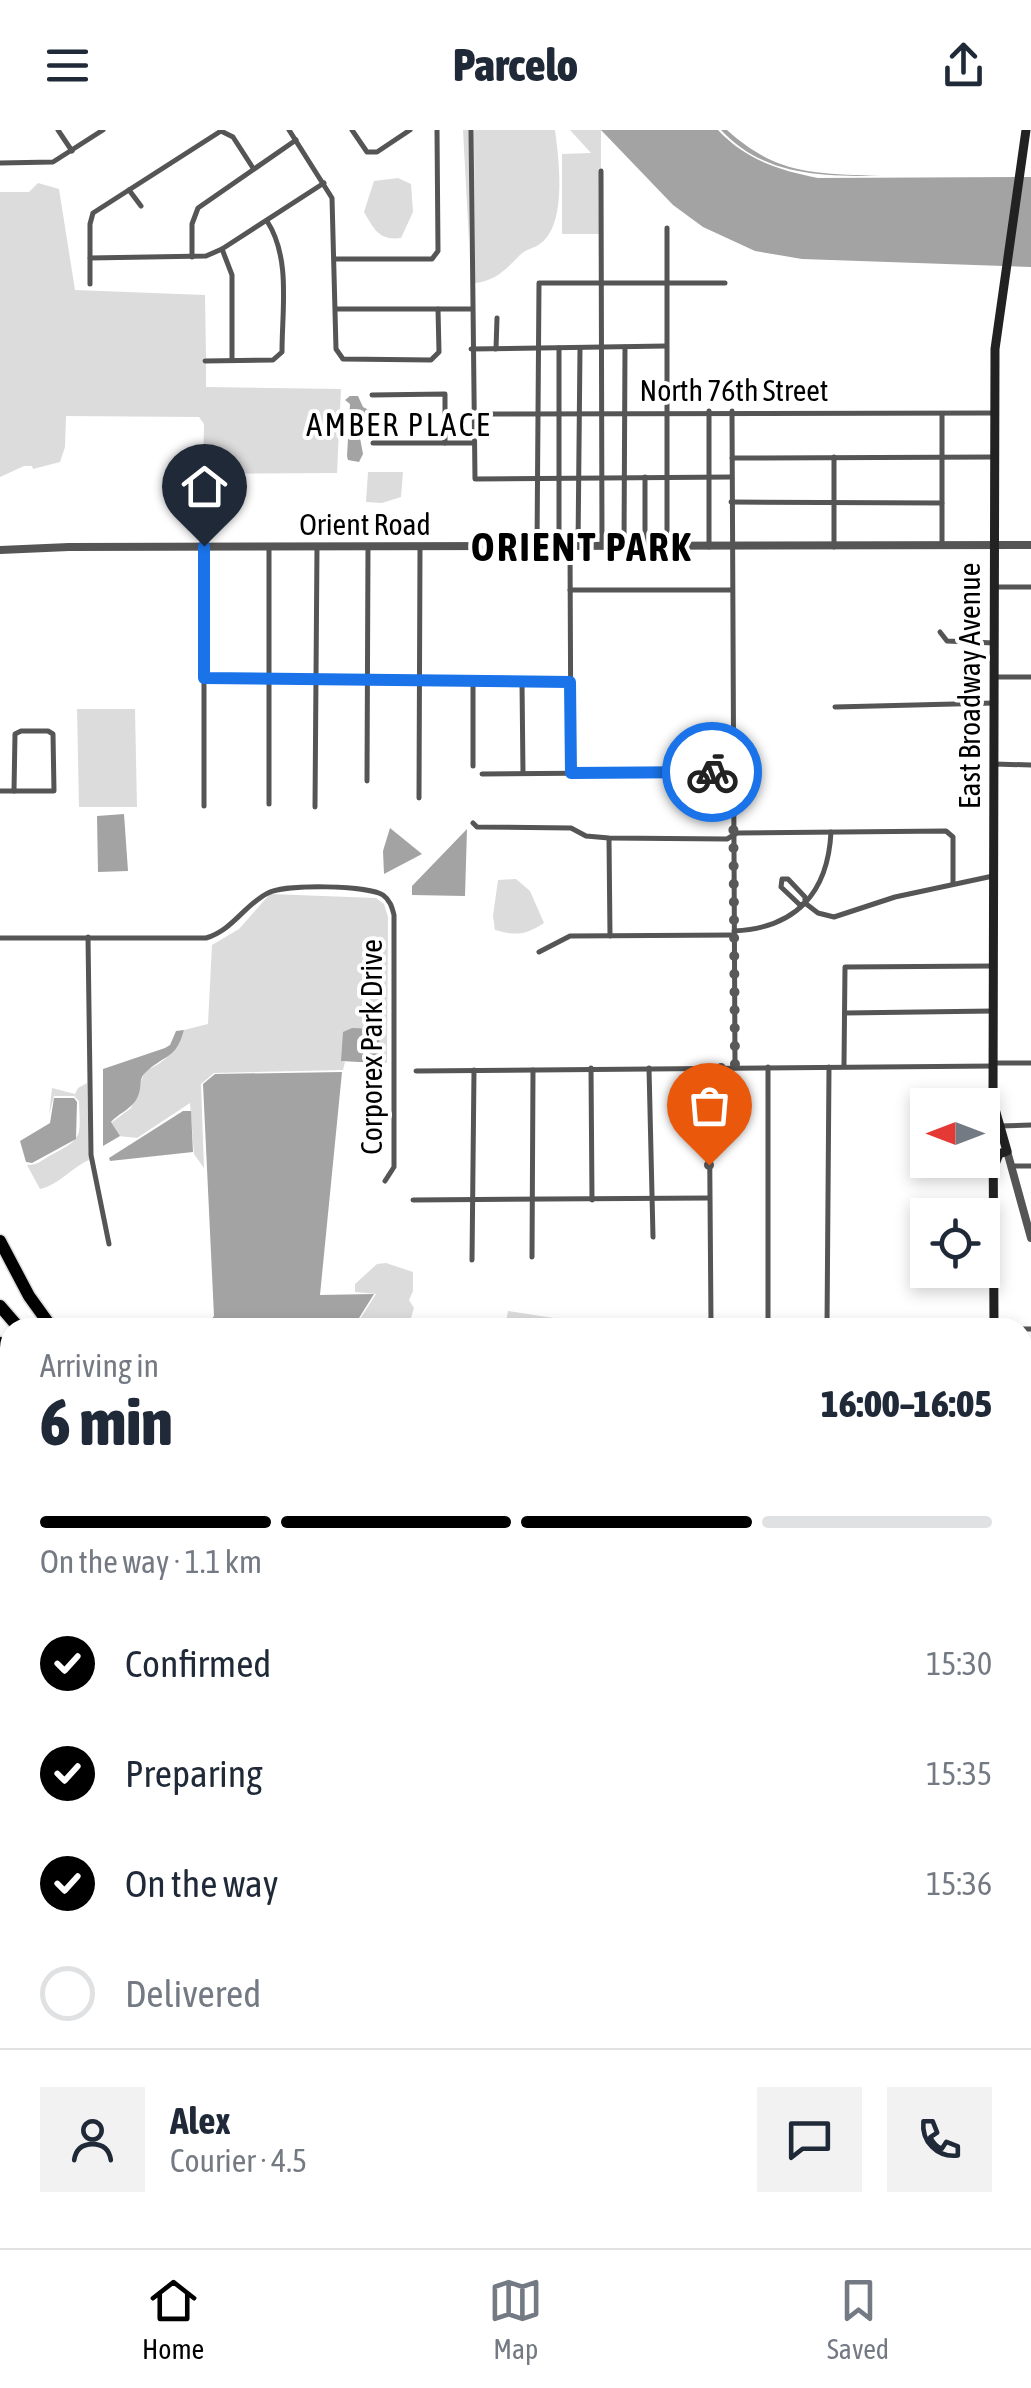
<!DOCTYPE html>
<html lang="en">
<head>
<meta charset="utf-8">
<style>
	:root { --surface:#fff; --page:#f2f2f3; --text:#1f2937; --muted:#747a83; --line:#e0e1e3; --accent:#000 }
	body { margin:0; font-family:"Asap Condensed",sans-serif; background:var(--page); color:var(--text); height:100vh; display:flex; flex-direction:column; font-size:38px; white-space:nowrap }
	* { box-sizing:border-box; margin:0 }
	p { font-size:32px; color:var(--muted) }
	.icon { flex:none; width:55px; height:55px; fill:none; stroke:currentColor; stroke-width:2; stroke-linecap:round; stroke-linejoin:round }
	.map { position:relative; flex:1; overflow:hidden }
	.details { position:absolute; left:0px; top:1188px; width:1032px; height:932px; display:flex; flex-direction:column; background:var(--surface); border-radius:30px 30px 0 0; box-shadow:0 5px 15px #0003 }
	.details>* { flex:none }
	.needle { width:65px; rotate:270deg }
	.buttons { position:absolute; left:910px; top:958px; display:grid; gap:20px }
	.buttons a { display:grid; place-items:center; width:90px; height:90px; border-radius:0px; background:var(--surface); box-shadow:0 5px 15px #0003; font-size:50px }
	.pin { position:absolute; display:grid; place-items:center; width:85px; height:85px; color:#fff; margin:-102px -42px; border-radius:50% 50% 50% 0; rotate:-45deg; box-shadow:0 0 10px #0007 }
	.pin .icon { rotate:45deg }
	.courier { position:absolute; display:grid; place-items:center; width:100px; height:100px; margin:-50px; border:8px solid #1a73e8; border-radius:50%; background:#fff; color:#222; box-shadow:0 2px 12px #0007 }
	.headline em { font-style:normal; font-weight:800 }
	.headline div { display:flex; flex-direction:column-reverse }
	.headline { display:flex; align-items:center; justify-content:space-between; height:170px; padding:0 40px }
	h1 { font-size:65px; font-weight:800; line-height:75px }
	.bar { display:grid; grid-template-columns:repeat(4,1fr); gap:15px 10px; align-content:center; height:120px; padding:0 40px }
	.bar i { height:12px; border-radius:8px; background:var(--line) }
	.bar .selected { background:var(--accent) }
	.bar p { grid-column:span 4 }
	.line { display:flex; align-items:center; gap:25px; padding:0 40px; border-top:2px solid var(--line) }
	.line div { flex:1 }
	.round { display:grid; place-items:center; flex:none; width:105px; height:105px; border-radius:0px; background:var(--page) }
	ol { padding:0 40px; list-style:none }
	li { display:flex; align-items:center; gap:30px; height:110px }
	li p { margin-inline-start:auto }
	li .icon { padding:10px; border-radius:50%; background:var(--accent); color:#fff; stroke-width:4 }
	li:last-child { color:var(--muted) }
	li i { width:55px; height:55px; border:5px solid var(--line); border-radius:50% }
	header { display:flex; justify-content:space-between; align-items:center; height:130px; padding:0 40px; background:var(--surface); font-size:45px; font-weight:800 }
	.dock { display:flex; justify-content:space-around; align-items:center; height:140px; border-top:2px solid var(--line); background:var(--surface); font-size:28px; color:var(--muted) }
	.dock a { display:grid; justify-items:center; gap:5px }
	.dock .selected { color:var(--accent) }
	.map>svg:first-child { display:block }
	.green { fill:#dcdcdc }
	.water { fill:#a3a3a3 }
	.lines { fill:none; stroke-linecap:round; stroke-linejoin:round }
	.motorway-casing { stroke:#dbdbdb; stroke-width:15 }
	.minor { stroke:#555; stroke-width:5 }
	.tertiary { stroke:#555; stroke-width:8 }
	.secondary { stroke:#222; stroke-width:9 }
	.motorway { stroke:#000; stroke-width:12 }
	.done { stroke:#595959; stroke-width:10; stroke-dasharray:0 18 }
	.route { stroke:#1a73e8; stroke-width:12 }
	.labels { text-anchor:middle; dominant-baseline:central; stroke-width:8; stroke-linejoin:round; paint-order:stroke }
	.street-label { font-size:30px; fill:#000; stroke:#fff }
	.neighbourhood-label { font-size:32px; letter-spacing:2.5px; fill:#000; stroke:#fff }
	.district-label { font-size:40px; font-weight:bold; letter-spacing:2.5px; fill:#000; stroke:#fff }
</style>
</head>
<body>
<header><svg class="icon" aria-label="menu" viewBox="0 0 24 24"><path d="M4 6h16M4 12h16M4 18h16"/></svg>Parcelo<svg class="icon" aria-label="share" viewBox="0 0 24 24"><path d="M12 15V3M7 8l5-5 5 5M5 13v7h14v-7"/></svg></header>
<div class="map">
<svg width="1031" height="2118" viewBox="0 0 1031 2118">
	<rect width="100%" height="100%" fill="#fff"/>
	<g class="green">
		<polygon points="463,0 469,0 469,111"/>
		<path d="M474 0H555C559 30 567 93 541 113 534 119 527 118 520 125 506 139 496 151 475 153Z"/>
		<polygon points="570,0 601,0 601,104 562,104 562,24 591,23"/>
		<path d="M398 48 411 54 413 82 401 108C379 111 374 99 364 82L374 51Z"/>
		<polygon points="38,53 59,59 75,160 205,165 206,228 202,232 206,233 206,257 341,259 337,343 203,344 204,294 199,287 66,286 65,317 60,332 33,339 32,336 24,336 0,347 0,62 29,62"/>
		<polygon points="368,342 403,342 401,367 382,373 366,372"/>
		<polygon points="77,579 135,579 137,677 79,677"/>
		<path d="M516 749 530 761 544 793C526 805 516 806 495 800L493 786 498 750Z"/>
		<path d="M270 764 376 768 384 774 388 787 387 933H378L379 899 341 930 345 932 343 940 214 943 201 954 204 1038 194 1024 190 973 137 1008 118 1006 111 993 131 978 145 941C165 932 178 921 184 900L208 894 212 815 239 799Z"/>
		<path d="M87 953 89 1030C71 1038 60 1054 40 1059L27 1035C38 1035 42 1030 51 1025 84 1008 80 1007 79 971L74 966H54L49 985 52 958 75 964 78 958Z"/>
		<polygon points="386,1133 413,1142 413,1161 409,1170 414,1178 411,1188 506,1191 508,1181 613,1197 355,1197 376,1164 355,1162 355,1154 377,1134"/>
	</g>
	<g class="water">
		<path d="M601 0H718C746 30 779 40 818 48L1031 47V137L802 129 755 121 703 97 673 75Z"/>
		<path d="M721 0H727C778 46 816 43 881 46 821 46 764 46 721 0Z"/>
		<path d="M350 266H358L363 277 375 283C379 298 367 298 360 308L363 324 359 332 348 330 347 326 350 274 345 270Z"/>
		<polygon points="124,684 128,741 98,742 97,686"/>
		<polygon points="390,698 422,724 384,744 383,721"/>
		<polygon points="467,699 465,766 412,765 412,756"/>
		<polygon points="352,898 380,899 378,933 341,931 343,902"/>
		<path d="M184 900C176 929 166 924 147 941 138 948 142 955 139 963 135 978 120 982 111 992L120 1006 103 1016V939L165 918 170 915 176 901Z"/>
		<polygon points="342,942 320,1165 374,1164 354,1196 206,1197 214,1186 203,954 215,944"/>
		<polygon points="54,968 74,968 77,972 76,1009 32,1033 26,1032 20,1011 50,993"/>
		<polygon points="183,981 191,981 193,1022 110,1031 109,1028"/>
	</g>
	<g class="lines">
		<defs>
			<g id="motorway">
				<polyline points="0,1111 29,1166 52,1198"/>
				<polyline points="0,1176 19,1198"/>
				<polyline points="0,1213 10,1225"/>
				<polyline points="0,1251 10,1258"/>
				<polyline points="759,2110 765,2118"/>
				<polyline points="779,2110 785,2118"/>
				<polyline points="818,2110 825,2118"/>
				<polyline points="830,2110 837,2118"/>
			</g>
		</defs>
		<use href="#motorway" class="motorway-casing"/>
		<g class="minor">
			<polyline points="58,0 72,21"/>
			<polyline points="289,0 332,68 336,219 343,229 431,230 439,222 438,179"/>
			<polyline points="352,0 367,22 377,22 410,0"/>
			<polyline points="471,0 475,349 731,347"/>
			<polyline points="0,33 53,32 103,0"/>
			<polyline points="601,41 602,417"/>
			<polyline points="129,60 141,76"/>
			<polyline points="667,98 667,417"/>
			<polyline points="222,119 232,145 232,230"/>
			<polyline points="192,127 192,94 198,78 296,10"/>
			<polyline points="90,128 206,126 222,119 324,53"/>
			<polyline points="336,129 432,129 438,121 437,0"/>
			<polyline points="90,154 90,94 93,83 221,1 233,7 253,38"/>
			<polyline points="336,179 472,179"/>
			<polyline points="471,219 666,216"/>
			<polyline points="496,219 497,188"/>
			<path d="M205 231 273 230 282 222C282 179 291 128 267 91"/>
			<polyline points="372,265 445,264 445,313"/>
			<polyline points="709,281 709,417"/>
			<polyline points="732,281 735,937"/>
			<polyline points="473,284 994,283"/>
			<polyline points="373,313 473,313"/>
			<polyline points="834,327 834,417"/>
			<polyline points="732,328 994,327"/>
			<polyline points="645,347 645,417"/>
			<polyline points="731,372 942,373"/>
			<polyline points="942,415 942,284"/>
			<polyline points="204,416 204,676"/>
			<polyline points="269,417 269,674"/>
			<polyline points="537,417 539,153 725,153"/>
			<polyline points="559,417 559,218"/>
			<polyline points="570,417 571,643"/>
			<polyline points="578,417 580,218"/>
			<polyline points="624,417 625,217"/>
			<polyline points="994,457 1031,457"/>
			<polyline points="570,460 732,460"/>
			<polyline points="940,502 947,511 994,513"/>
			<polyline points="994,547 1031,547"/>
			<polyline points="204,548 570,551"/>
			<polyline points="473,550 473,636"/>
			<polyline points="522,552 523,643"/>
			<polyline points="835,577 994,573"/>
			<polygon points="21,601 48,601 53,604 54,661 14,661 15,604"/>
			<polyline points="994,634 1031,635"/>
			<polyline points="482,644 733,642"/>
			<polyline points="367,651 368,416"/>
			<polyline points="0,661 14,661"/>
			<polyline points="419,668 420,417"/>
			<polyline points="315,677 317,416"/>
			<polyline points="473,693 477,697 571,698 586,706 609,708 727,709 737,703 946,701 953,707 953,753"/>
			<polyline points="609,709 610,806"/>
			<polyline points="805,773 805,767 788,749 782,749 781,757 800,775 805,773 818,783 834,787 895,767 993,746"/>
			<path d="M734 801C796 798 828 763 831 702"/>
			<polyline points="88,807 91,1025 109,1114"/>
			<path d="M0 808H206C233 800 244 775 268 763 285 754 368 755 383 765 390 770 392 777 394 785V1037L385 1051"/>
			<polyline points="539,822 570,806 733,805"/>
			<polyline points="845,883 993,881"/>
			<polyline points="994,933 1031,933"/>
			<polyline points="844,935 845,837 993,836"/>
			<polyline points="591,938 592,1070"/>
			<polyline points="649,938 653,1107"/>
			<polyline points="709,938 711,1193 714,1198"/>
			<polyline points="416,941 994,936"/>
			<polyline points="999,996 1031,995"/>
			<polyline points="1011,1036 1031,1036"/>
			<polyline points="413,1070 709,1068"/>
			<polyline points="532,1127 533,940"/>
			<polyline points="472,1130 474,940"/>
			<polyline points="651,1197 673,1198"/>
			<polyline points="678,1198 707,1198"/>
			<polyline points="768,1198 768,937"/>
			<polyline points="827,1198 829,937"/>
			<polyline points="1022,1199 1031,1199"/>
			<polyline points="1022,1327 1031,1327"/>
			<polyline points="1022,1389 1031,1389"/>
			<polyline points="1022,1530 1031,1530"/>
			<polyline points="0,1573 10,1573"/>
			<polyline points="1022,1610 1031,1610"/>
			<polyline points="0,1626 10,1626"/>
			<polyline points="0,1677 10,1677"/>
			<polyline points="1022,1718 1031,1718"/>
			<polyline points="0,1729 10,1729"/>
			<polyline points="1022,1768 1031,1768"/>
			<polyline points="0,1780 10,1780"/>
			<polyline points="1022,1819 1031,1819"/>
			<polyline points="0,1833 10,1833"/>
			<polyline points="0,1884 10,1884"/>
			<polyline points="0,1936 10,1936"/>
			<polyline points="1022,1982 1031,1983"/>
			<polyline points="0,1988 10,1988"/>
			<polyline points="0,2040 10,2040"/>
			<polyline points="0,2092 10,2092"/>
			<polyline points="203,2110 203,2118"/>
			<polyline points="868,2110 868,2113 1031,2113"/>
			<polyline points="74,2118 74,2110"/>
			<polyline points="335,2118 335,2110"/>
			<polyline points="463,2118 463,2110"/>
			<polyline points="737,2118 737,2110"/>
		</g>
		<g class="tertiary">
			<polyline points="0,420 69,417 1031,415"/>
			<polyline points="1007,1021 1031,1108"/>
		</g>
		<g class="secondary">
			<polyline points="993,985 994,1198"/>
			<polyline points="994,1037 999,1024 1007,1021 993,972 995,219 1026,0"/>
			<polyline points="1022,2031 1031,2042"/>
			<polyline points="1022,2048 1031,2057"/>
		</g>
		<use href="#motorway" class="motorway"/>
	</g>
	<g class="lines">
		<polyline class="done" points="709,1035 710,938 735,938 733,642 712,642"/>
		<polyline class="route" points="204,416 204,548 570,552 571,643 712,642"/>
	</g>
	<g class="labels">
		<g class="street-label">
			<text x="734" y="260">North 76th Street</text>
			<text x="365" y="394">Orient Road</text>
			<text transform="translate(969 556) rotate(-90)">East Broadway Avenue</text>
			<text transform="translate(371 917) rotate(-90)">Corporex Park Drive</text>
		</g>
		<g class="neighbourhood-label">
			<text x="399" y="294">AMBER PLACE</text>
		</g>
		<g class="district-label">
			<text x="582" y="416">ORIENT PARK</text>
		</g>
	</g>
</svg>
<div class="buttons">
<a><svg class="needle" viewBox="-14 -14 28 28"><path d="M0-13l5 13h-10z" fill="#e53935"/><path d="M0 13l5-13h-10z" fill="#747a83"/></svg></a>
<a><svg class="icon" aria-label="locate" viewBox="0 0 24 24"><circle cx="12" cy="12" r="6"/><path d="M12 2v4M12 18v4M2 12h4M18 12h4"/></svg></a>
</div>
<div class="pin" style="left:709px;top:1035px;background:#ea580c"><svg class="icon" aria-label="bag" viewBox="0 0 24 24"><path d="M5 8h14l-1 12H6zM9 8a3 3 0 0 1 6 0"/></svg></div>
<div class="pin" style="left:204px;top:416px;background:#1f2937"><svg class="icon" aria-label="home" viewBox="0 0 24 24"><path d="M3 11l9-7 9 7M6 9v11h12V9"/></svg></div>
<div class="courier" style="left:712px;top:642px"><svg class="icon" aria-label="bike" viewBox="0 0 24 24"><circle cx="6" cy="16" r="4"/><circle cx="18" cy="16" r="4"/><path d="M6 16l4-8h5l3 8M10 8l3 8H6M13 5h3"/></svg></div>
<section class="details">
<div class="headline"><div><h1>6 min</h1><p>Arriving in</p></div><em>16:00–16:05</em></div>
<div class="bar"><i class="selected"></i><i class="selected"></i><i class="selected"></i><i></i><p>On the way · 1.1 km</p></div>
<ol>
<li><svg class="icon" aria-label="check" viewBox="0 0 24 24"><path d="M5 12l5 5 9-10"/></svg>Confirmed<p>15:30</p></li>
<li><svg class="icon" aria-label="check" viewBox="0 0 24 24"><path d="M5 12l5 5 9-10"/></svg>Preparing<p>15:35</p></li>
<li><svg class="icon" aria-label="check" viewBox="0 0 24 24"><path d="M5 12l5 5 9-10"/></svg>On the way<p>15:36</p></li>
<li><i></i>Delivered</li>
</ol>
<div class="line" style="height:180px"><a class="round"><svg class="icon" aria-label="person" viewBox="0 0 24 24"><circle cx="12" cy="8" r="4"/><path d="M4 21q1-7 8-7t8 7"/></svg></a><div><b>Alex</b><p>Courier · 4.5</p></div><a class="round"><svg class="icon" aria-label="chat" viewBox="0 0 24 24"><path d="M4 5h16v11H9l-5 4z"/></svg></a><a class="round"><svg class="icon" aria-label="phone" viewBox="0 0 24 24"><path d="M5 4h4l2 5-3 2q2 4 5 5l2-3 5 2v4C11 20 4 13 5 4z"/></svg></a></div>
</section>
</div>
<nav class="dock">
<a class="selected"><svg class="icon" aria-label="home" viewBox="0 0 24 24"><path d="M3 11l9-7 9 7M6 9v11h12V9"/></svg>Home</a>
<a><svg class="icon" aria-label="map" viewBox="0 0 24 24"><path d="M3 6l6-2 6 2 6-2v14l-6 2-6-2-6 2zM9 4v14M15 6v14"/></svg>Map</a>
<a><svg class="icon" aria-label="saved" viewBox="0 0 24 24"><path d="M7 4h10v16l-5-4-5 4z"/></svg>Saved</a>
</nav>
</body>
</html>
